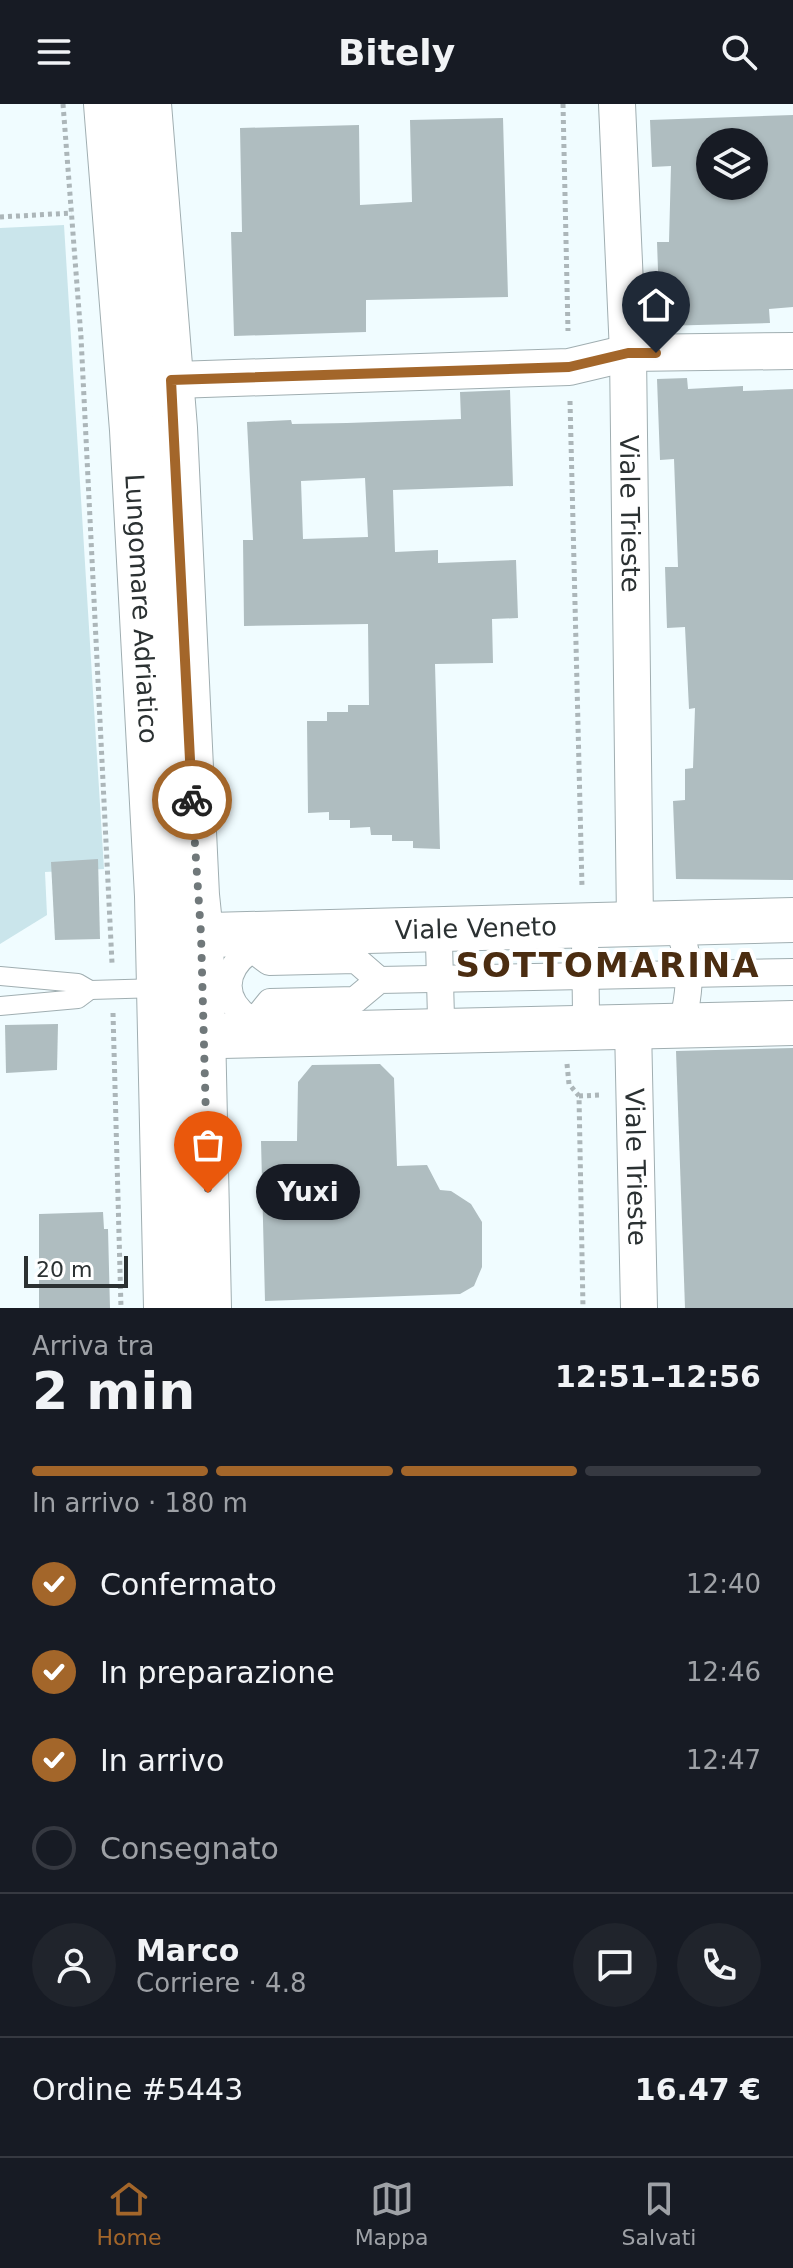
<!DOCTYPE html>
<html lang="it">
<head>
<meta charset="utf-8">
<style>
	:root { --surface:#171b24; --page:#20242c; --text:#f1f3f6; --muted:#9ea1a6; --line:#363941; --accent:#a3662a }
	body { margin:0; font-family:"DejaVu Sans",sans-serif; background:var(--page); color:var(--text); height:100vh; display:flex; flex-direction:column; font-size:30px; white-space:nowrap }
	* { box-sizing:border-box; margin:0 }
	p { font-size:26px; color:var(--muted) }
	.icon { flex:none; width:44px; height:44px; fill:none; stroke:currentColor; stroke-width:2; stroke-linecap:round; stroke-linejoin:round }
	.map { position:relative; height:1204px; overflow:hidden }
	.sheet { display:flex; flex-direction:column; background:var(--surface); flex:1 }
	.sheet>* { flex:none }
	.fabs { position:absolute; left:696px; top:24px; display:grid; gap:16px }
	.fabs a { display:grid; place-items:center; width:72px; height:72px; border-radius:50%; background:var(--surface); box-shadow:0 2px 6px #0004; font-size:40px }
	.scale { position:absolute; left:24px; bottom:20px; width:104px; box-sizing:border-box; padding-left:8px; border:4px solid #2b3132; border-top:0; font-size:22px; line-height:28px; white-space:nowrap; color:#2b3132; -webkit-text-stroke:6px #fff; paint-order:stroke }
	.pin { position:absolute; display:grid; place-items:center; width:68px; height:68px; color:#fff; margin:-82px -34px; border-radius:50% 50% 50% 0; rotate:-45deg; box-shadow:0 0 8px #0007 }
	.pin .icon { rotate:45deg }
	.courier { position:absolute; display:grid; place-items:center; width:80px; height:80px; margin:-40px; border:6px solid #a3662a; border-radius:50%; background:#fff; color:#222; box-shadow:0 2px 10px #0007 }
	.bubble { position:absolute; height:56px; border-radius:28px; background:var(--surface); box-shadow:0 2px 6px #0004; font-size:26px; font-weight:700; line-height:56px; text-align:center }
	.head em { font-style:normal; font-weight:700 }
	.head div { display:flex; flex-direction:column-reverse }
	.head { display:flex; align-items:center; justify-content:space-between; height:136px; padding:0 32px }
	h1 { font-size:52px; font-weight:700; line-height:60px }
	.bar { display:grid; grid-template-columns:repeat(4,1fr); gap:12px 8px; align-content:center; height:96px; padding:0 32px }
	.bar i { height:10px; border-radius:6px; background:var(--line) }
	.bar .active { background:var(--accent) }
	.bar p { grid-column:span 4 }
	.line { display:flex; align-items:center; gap:20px; padding:0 32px; border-top:2px solid var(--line) }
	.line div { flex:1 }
	.round { display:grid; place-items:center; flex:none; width:84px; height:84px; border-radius:42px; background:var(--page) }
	ol { padding:0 32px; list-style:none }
	li { display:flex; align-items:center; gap:24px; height:88px }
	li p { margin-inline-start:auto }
	li .icon { padding:8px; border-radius:50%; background:var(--accent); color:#fff; stroke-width:4 }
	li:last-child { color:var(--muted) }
	li i { width:44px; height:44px; border:4px solid var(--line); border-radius:50% }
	header { display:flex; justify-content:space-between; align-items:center; height:104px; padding:0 32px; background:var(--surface); font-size:36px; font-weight:700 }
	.dock { display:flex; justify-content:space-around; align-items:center; height:112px; border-top:2px solid var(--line); background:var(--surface); font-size:22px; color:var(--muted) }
	.dock a { display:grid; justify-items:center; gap:4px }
	.dock .active { color:var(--accent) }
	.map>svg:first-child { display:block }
	.green { fill:#cae5eb }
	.building { fill:#afbdc0; fill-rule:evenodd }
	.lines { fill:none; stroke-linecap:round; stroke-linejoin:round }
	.service-casing { stroke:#a0aeb1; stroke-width:20 }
	.pedestrian-casing { stroke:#a0aeb1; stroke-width:28 }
	.minor-casing { stroke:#a0aeb1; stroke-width:38 }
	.tertiary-casing { stroke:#a0aeb1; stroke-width:46 }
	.path { stroke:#acb6b9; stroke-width:5; stroke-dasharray:4 4; stroke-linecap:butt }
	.service { stroke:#fff; stroke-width:18 }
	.pedestrian { stroke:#fff; stroke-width:26 }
	.minor { stroke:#fff; stroke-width:36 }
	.tertiary { stroke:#fff; stroke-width:44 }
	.done { stroke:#70787a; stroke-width:8; stroke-dasharray:0 14.4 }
	.route { stroke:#a3662a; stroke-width:10 }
	.labels { text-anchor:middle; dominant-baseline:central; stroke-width:8; stroke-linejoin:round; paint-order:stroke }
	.street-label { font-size:26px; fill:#2b3132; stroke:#fff }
	.district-label { font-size:34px; font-weight:bold; letter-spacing:2px; fill:#4b2d11; stroke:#fff }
</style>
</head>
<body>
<header><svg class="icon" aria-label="menu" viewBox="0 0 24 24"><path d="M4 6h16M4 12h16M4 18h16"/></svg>Bitely<svg class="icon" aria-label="search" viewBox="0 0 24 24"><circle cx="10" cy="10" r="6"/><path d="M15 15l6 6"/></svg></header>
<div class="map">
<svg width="793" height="1204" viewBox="0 0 793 1204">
	<rect width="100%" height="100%" fill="#f0fcff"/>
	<polygon class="green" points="64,121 104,765 45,768 47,811 0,840 0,124"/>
	<g class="building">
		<path d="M793 11V203L769 205 770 219 660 222 657 138H669L671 62 652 63 650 16ZM710 38H754V82H710Z"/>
		<polygon points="503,14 508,193 366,196 366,228 234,232 231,128 242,128 240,24 359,21 360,101 412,98 410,16"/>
		<polygon points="687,274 688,285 743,282 743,287 793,285 793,776 676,775 673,697 685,696 685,665 693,664 695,604 689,605 685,523 667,524 665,463 678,463 674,355 660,356 657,275"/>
		<path d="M510 286 513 382 393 386 395 448 438 446V459L516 456 518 514 492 515 493 559 435 560 440 745 413 744V737H392V731H371L370 723 350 724V716H329V708L308 709 307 617H327V608H348V601H369L368 520 244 522 243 436H253L247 318 291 316 292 320 347 319 461 315 460 288ZM365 374 368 433 303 435 301 377Z"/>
		<polygon points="98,755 100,835 55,836 51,758"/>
		<polygon points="58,920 57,966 6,969 5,921"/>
		<polygon points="793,944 793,1204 685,1204 676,947"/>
		<polygon points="380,960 394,974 397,1062 427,1061 440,1086 451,1087 471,1100 482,1118 482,1163 474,1182 460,1190 265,1197 261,1037 297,1037 298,978 312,961"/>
		<polygon points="103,1108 104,1125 108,1125 110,1204 39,1204 39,1110"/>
	</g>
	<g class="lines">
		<defs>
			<g id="service">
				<polyline points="0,872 78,879 90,886 160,884"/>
				<polyline points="0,902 78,895 90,886"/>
			</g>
			<g id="pedestrian">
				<polyline points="585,835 586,909"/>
				<path d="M682 835C691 861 690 881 685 907"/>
				<polyline points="439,839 441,914"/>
				<path d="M379 876 355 896 270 898 254 918C220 898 221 866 252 845L269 858 356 856 379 876 793 868"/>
			</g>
			<g id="minor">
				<path id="s1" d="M617 0 628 249 635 818"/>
				<polyline points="146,277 569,263 628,249 793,247"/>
				<path id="s2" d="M633 923 639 1204"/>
			</g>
			<g id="tertiary">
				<path id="s3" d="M106 0 132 326 157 792 166 1204"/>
				<polyline points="149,0 175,324 197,791 201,830 209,1204"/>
				<path id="s4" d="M172 832 793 816"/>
				<polyline points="176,933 793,919"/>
			</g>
		</defs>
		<use href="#service" class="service-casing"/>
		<use href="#pedestrian" class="pedestrian-casing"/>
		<use href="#minor" class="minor-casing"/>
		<use href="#tertiary" class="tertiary-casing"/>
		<g class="path">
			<polyline points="63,0 81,233 112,859"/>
			<polyline points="563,0 568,227"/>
			<polyline points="0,113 72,109"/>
			<polyline points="570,297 582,783"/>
			<polyline points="113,909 121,1204"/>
			<polyline points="567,960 569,980 579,992 583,1204"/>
			<polyline points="579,992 601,991"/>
		</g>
		<use href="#service" class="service"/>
		<use href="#pedestrian" class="pedestrian"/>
		<use href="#minor" class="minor"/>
		<use href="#tertiary" class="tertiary"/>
	</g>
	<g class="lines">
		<polyline class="done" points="192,696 201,830 208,1089"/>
		<polyline class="route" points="192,696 171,276 569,263 628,249 656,249"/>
	</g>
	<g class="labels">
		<g class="street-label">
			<text stroke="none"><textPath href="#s1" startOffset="410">Viale Trieste</textPath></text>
			<text stroke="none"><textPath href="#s3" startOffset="506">Lungomare Adriatico</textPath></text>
			<text stroke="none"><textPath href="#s4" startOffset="304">Viale Veneto</textPath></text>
			<text stroke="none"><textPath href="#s2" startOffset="140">Viale Trieste</textPath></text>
		</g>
		<g class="district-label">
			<text x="608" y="861">SOTTOMARINA</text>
		</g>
	</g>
</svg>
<div class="fabs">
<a><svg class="icon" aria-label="layers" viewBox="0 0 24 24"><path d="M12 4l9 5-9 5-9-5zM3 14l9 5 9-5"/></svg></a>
</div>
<div class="scale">20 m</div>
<div class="pin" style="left:208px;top:1089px;background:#ea580c"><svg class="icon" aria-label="bag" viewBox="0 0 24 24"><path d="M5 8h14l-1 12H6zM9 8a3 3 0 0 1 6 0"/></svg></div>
<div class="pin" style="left:656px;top:249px;background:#1f2937"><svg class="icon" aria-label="home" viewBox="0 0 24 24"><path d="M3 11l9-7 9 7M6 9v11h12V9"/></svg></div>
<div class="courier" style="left:192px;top:696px"><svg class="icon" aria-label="bike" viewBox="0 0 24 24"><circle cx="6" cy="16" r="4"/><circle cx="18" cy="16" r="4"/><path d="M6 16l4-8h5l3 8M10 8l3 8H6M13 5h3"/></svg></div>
<div class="bubble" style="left:256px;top:1060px;width:104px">Yuxi</div>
</div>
<section class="sheet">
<div class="head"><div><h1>2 min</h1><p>Arriva tra</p></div><em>12:51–12:56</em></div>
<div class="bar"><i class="active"></i><i class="active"></i><i class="active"></i><i></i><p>In arrivo · 180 m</p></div>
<ol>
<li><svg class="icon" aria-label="check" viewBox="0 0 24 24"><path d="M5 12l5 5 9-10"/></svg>Confermato<p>12:40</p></li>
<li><svg class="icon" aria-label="check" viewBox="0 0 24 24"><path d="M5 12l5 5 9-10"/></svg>In preparazione<p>12:46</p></li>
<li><svg class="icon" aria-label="check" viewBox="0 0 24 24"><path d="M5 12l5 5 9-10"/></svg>In arrivo<p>12:47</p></li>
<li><i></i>Consegnato</li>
</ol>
<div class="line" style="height:144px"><a class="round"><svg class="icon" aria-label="person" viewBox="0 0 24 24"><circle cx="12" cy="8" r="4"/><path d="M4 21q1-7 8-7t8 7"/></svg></a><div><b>Marco</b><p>Corriere · 4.8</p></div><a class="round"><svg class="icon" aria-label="chat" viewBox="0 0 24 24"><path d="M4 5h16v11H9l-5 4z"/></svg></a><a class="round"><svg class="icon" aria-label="phone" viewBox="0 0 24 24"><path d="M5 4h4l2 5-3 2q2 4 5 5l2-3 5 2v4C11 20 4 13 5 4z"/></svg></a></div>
<div class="line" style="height:104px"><div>Ordine #5443</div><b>16.47 €</b></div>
</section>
<nav class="dock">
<a class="active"><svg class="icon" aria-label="home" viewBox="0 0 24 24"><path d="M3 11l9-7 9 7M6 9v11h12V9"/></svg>Home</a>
<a><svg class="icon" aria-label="map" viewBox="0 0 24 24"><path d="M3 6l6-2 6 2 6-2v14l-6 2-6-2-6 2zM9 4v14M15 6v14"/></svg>Mappa</a>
<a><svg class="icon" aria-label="saved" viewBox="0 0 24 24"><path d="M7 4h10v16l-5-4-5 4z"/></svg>Salvati</a>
</nav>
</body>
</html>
